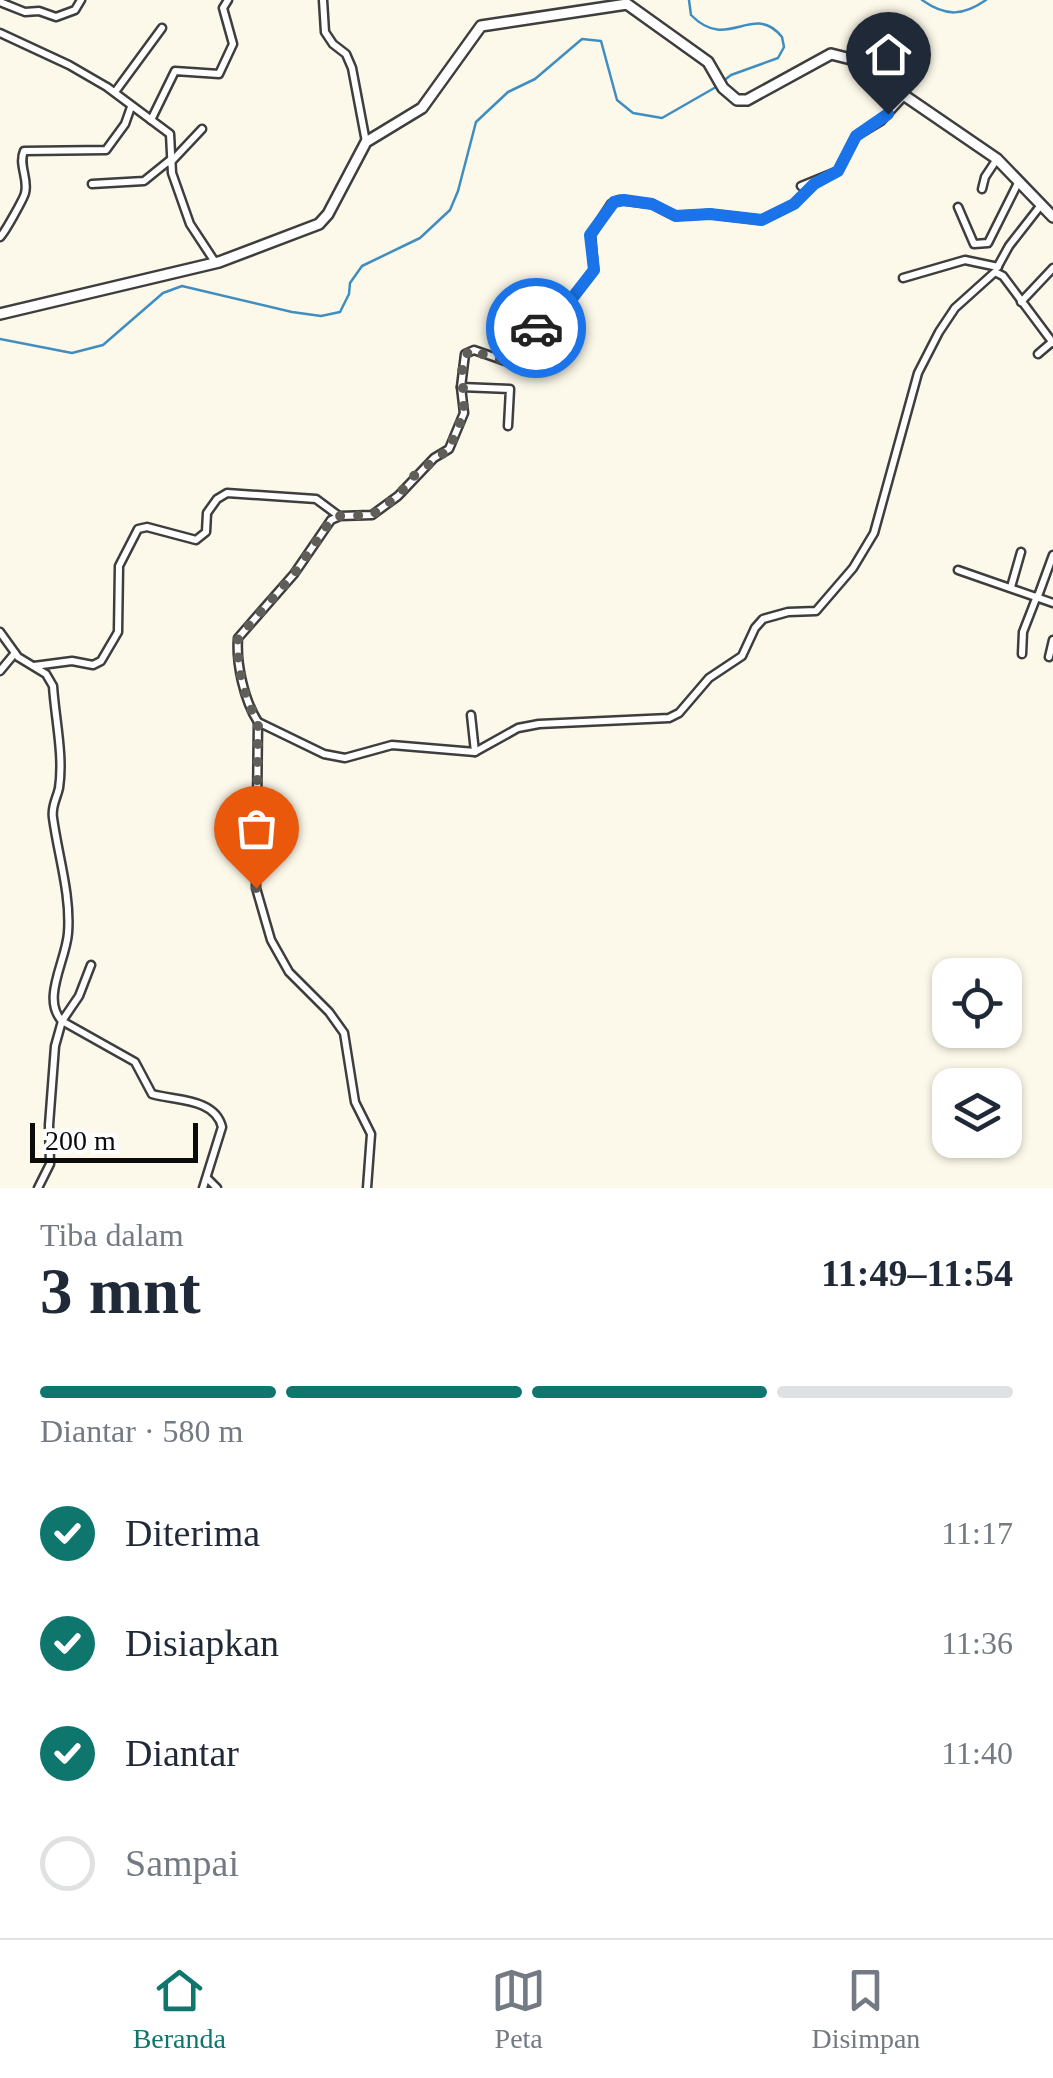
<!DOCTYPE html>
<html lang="id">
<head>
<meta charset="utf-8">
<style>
	:root { --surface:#fff; --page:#f6f6f7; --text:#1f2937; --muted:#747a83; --line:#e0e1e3; --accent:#0f766e }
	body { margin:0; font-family:"Times New Roman",serif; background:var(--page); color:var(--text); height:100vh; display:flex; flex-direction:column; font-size:38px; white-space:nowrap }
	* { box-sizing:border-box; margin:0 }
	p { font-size:32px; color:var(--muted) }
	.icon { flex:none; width:55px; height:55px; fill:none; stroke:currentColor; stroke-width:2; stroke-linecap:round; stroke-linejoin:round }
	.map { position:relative; height:1188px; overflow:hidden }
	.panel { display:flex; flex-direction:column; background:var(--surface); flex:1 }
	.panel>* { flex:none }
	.controls { position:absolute; left:932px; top:958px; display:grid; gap:20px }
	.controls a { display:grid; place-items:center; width:90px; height:90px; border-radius:20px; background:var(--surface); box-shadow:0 2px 8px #0004; font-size:50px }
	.scale { position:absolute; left:30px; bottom:25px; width:168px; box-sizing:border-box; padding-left:10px; border:5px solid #0b0b0b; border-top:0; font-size:28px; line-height:35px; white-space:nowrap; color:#0b0b0b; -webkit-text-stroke:8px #fff; paint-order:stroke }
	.pin { position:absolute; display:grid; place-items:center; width:85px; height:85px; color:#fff; margin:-102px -42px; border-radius:50% 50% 50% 0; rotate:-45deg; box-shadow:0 0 10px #0007 }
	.pin .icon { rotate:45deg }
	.courier { position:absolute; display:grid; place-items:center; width:100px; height:100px; margin:-50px; border:8px solid #1a73e8; border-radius:50%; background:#fff; color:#222; box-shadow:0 2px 12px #0007 }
	.head em { font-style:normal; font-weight:700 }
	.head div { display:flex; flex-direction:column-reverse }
	.head { display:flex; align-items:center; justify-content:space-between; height:170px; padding:0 40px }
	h1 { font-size:65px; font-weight:700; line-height:75px }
	.bar { display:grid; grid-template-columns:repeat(4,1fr); gap:15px 10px; align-content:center; height:120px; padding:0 40px }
	.bar i { height:12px; border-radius:8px; background:var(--line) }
	.bar .current { background:var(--accent) }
	.bar p { grid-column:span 4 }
	ol { padding:0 40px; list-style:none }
	li { display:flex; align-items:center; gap:30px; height:110px }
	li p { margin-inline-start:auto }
	li .icon { padding:10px; border-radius:50%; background:var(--accent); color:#fff; stroke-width:4 }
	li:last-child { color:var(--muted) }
	li i { width:55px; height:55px; border:5px solid var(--line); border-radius:50% }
	.menu { display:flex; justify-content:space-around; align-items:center; height:140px; border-top:2px solid var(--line); background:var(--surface); font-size:28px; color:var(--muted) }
	.menu a { display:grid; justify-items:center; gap:5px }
	.menu .current { color:var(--accent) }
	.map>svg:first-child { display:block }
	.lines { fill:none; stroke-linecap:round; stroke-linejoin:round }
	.stream { stroke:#408dc1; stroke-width:2.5 }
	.minor-casing { stroke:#3e3e3e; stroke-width:11 }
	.tertiary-casing { stroke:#3e3e3e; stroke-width:14 }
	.minor { stroke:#fff; stroke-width:6 }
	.tertiary { stroke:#fff; stroke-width:9 }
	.done { stroke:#605e59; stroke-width:10; stroke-dasharray:0 18 }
	.route { stroke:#1a73e8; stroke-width:12 }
</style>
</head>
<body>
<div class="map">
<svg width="1053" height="1188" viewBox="0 0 1053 1188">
	<rect width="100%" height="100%" fill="#fdf9ea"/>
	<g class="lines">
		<g class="stream">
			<path d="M689 0 691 15C728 53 753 1 782 37L784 47 778 58 731 75 722 82"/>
			<path d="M922 0C946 17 963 16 986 0"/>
			<polyline points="0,339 72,353 103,345 163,293 182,286 292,312 321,316 340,312 349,294 350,283 362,266 420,238 450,210 458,191 476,122 508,92 535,79 582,39 601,41 617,100 633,113 662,118 716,87"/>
		</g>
		<defs>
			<g id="minor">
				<polyline points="323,0 325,32 333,44 346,54 352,68 366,142"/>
				<polyline points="0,2 25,12 39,11 56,17 75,10 81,0"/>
				<polyline points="0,33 69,65 107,87 170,134 172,173 190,224 215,262"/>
				<polyline points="115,92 162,28"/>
				<polyline points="151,120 175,71 219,74 233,44 223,8 228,0"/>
				<polyline points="170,163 202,129"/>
				<polyline points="92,184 144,181 170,160"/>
				<polyline points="801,186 838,171 856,136 881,121 904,96"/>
				<polyline points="982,189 985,177 997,159"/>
				<polyline points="958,207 974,244 988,243 1019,181"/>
				<path d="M0 237C4 234 24 198 25 193 29 179 18 165 24 151L106 150 125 124 131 107"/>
				<polyline points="998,266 1009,246 1041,205"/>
				<polyline points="903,278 965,260 998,267"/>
				<polyline points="1021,302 1053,268"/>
				<polyline points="1038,354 1052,342"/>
				<polyline points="461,387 510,389 508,426"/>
				<polyline points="958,570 1053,603"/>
				<polyline points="1011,587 1021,552"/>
				<polyline points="1038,596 1053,555"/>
				<path d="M0 632 18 657 46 674 53 686C55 718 64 756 59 788 57 798 51 806 53 818 58 855 71 895 68 933 66 961 41 999 62 1021L135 1062 152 1094C176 1101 215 1098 222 1127L203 1188"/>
				<polyline points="1022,654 1023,632 1037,596"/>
				<polyline points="1049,657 1053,640"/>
				<polyline points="34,666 72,661 93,665 101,661 118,632 119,566 138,529 147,527 196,540 206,532 207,513 217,499 227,493 316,499 339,516"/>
				<polyline points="0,671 15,653"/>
				<polyline points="471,715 475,752"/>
				<polyline points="258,722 324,754 345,758 392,745 475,752 518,728 539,724 669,718 679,713 709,678 742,656 755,628 763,619 788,612 816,611 853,568 874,533 918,373 939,332 955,308 995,272 1003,276 1053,343"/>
				<polyline points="207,1178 217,1188"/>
				<polyline points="38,1188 50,1164 49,1125 55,1046 62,1021 79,996 91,965"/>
				<path d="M367 1188 371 1134 355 1102 344 1033 329 1012 289 972 271 940 256 888 258 722C244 700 236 664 238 638L294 574 331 520 340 516 372 515 398 496 434 458 449 449 464 413 461 387 465 354 474 350 511 363 515 360 541 319 566 307 594 270 591 235 611 204 619 200 652 204 675 216 710 214 761 220 794 204 814 184"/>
			</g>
			<polyline id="tertiary" points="0,314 219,262 319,224 328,214 366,142 422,108 481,26 627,4 708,62 723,88 737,100 747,100 831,54 851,59 997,159 1053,217"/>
		</defs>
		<use href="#minor" class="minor-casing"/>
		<use href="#tertiary" class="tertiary-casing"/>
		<use href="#minor" class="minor"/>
		<use href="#tertiary" class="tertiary"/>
	</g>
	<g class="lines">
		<path class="done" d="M256 888 258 722C244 699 236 664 238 638L294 574 331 520 340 516 372 515 398 496 414 476 449 449 464 413 462 364 469 350 511 363 536 328"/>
		<polyline class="route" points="536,328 546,316 566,306 594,270 590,235 614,202 624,200 652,204 676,216 710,214 762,220 794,204 814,184 838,171 856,136 888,114"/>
	</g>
</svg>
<div class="controls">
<a><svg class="icon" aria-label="locate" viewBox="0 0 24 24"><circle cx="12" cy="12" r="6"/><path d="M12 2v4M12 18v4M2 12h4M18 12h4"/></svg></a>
<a><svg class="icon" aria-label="layers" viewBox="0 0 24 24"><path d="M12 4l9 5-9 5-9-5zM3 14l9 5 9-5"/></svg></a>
</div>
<div class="scale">200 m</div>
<div class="pin" style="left:256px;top:888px;background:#ea580c"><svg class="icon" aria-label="bag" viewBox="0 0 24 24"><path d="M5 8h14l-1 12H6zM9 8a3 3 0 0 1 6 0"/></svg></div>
<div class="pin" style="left:888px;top:114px;background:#1f2937"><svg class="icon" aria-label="home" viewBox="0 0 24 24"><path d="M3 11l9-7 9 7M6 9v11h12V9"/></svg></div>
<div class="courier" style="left:536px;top:328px"><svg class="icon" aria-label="car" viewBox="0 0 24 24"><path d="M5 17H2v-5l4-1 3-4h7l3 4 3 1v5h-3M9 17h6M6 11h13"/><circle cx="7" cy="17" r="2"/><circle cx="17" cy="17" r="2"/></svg></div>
</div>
<section class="panel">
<div class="head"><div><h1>3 mnt</h1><p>Tiba dalam</p></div><em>11:49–11:54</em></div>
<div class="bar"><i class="current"></i><i class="current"></i><i class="current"></i><i></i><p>Diantar · 580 m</p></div>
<ol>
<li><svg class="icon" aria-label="check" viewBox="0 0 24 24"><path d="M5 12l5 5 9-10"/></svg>Diterima<p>11:17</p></li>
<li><svg class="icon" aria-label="check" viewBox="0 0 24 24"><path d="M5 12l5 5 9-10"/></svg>Disiapkan<p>11:36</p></li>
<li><svg class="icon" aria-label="check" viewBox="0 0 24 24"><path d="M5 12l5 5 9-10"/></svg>Diantar<p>11:40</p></li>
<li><i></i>Sampai</li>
</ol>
</section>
<nav class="menu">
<a class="current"><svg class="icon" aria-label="home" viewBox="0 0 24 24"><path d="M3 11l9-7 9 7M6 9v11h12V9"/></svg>Beranda</a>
<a><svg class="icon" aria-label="map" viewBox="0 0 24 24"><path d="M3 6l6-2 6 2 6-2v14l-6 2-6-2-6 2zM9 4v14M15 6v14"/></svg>Peta</a>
<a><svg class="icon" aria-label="saved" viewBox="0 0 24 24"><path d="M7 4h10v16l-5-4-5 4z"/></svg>Disimpan</a>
</nav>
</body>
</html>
